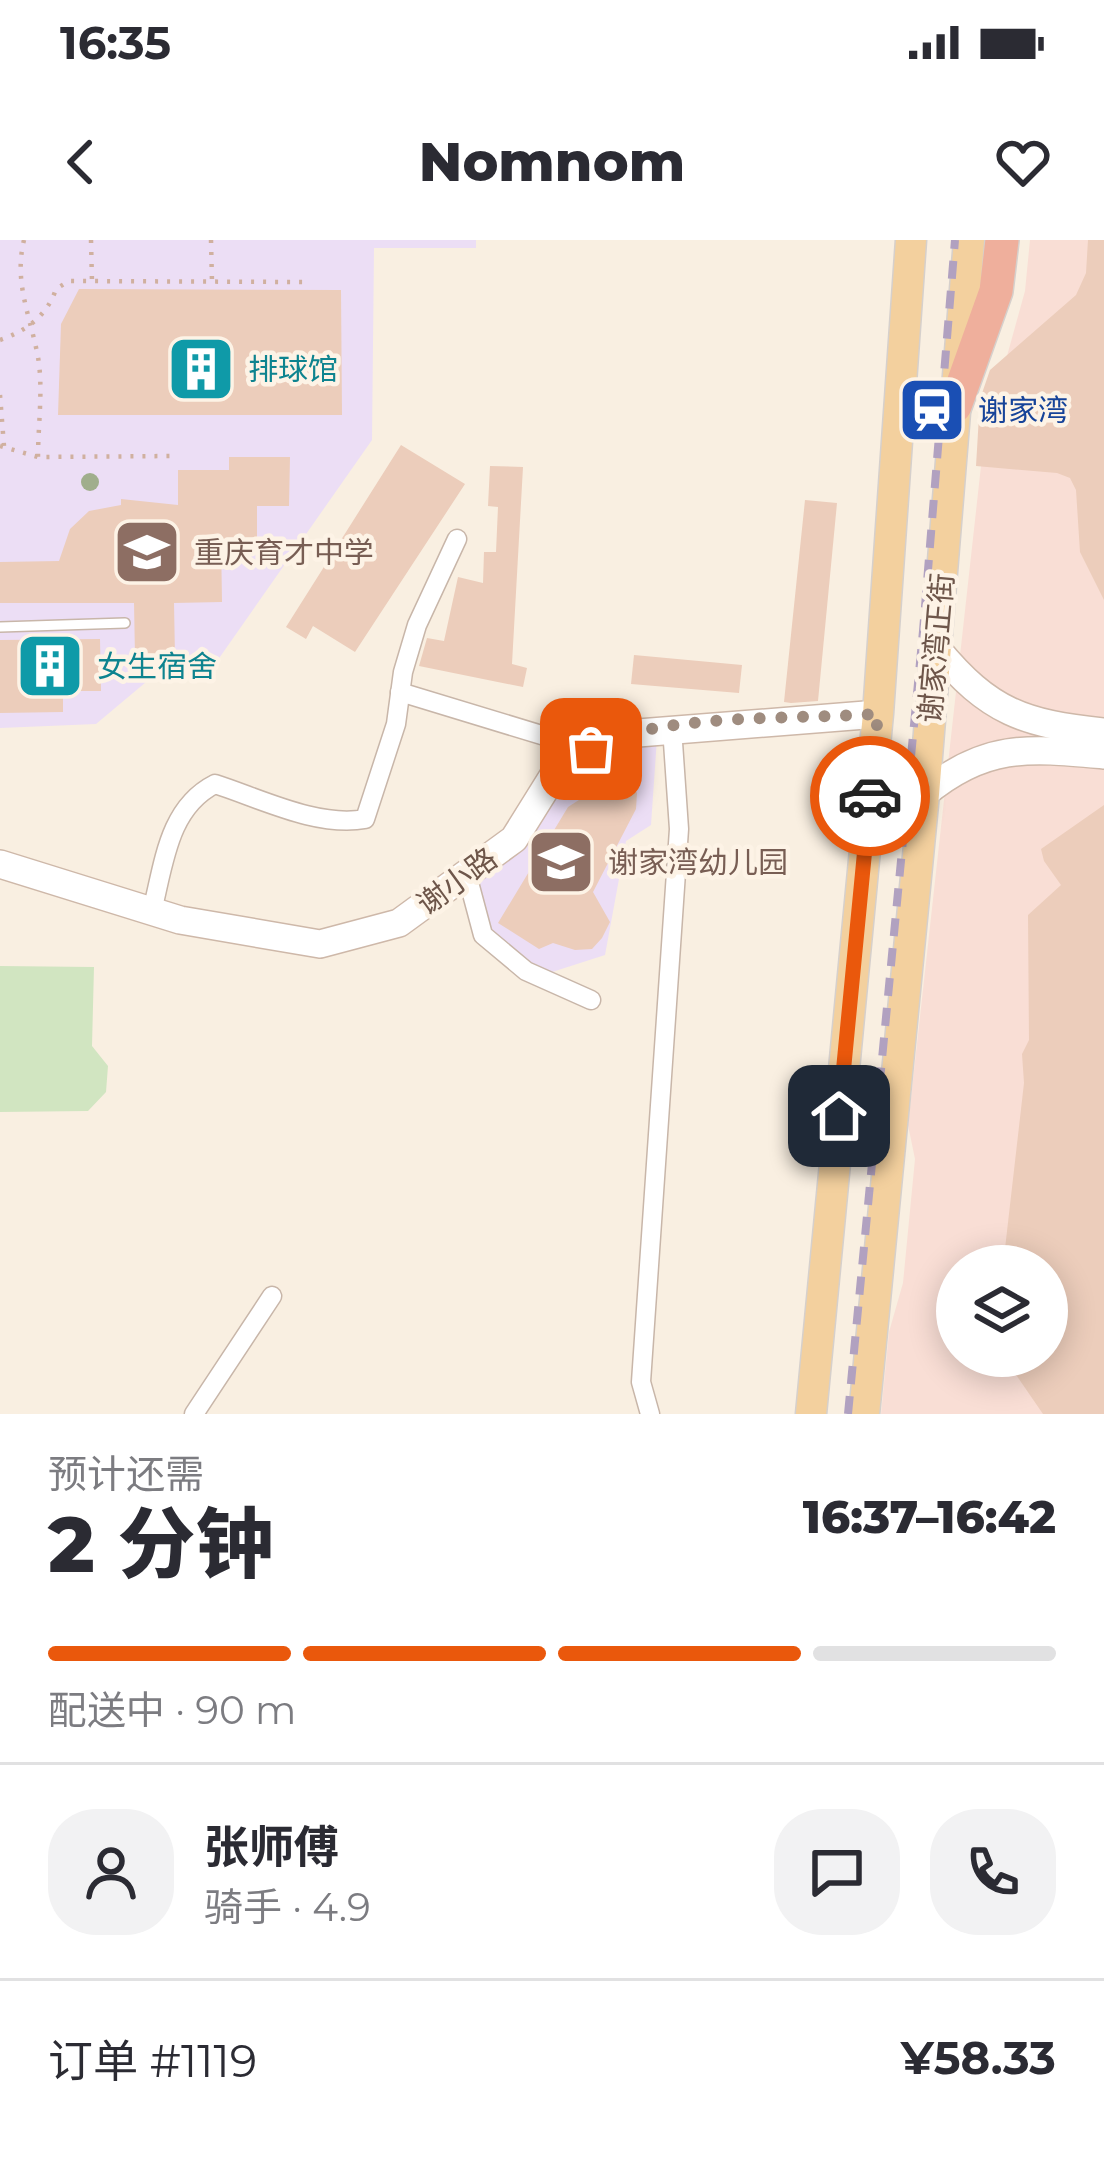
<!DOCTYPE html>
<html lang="zh">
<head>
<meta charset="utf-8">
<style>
	:root { --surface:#fff; --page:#f2f2f3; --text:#2b2b33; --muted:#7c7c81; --line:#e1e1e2; --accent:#ea580c }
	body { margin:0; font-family:Montserrat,"Noto Sans SC",sans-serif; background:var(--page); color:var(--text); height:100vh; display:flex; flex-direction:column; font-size:45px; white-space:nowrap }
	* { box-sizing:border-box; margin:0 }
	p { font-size:39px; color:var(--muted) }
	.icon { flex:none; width:66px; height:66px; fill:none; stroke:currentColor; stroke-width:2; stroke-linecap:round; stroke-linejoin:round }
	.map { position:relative; height:1174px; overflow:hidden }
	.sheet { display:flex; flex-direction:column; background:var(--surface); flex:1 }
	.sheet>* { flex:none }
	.fabs { position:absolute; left:936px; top:1005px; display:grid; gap:24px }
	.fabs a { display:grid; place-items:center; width:132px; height:132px; border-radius:50%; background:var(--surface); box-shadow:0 6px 30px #0003; font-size:60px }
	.pin { position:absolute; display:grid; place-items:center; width:102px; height:102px; color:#fff; margin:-51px; border-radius:24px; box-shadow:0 6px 18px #0006 }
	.courier { position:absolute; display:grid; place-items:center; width:120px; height:120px; margin:-60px; border:9px solid #ea580c; border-radius:50%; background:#fff; color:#222; box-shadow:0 3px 15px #0007 }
	.overview em { font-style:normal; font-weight:800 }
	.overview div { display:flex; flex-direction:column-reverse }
	.overview { display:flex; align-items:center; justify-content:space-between; height:204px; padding:0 48px }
	h1 { font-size:78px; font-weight:800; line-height:90px }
	.bar { display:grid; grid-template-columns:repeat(4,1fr); gap:18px 12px; align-content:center; height:144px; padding:0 48px }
	.bar i { height:15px; border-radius:9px; background:var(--line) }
	.bar .active { background:var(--accent) }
	.bar p { grid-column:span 4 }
	.line { display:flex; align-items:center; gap:30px; padding:0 48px; border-top:3px solid var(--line) }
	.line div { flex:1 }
	.round { display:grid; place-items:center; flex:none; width:126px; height:126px; border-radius:48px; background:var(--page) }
	.status { display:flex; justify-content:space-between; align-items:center; height:84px; padding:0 60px; background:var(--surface); direction:ltr }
	.status svg { height:33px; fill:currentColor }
	header { display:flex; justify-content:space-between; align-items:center; height:156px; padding:0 48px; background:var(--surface); font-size:54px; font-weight:800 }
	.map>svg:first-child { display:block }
	.commercial { fill:#f9ded5; fill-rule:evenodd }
	.education { fill:#ecdef5 }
	.green { fill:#d1e5c1 }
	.building { fill:#eccdbb }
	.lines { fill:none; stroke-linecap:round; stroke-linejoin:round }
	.lane-casing { stroke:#c8b6a9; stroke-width:12 }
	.street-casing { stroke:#c8b6a9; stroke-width:21 }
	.secondary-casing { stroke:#ceb8a9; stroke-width:30 }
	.primary-casing { stroke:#d6d0cc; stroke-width:33 }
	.highway-casing { stroke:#d6d0cc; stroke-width:36 }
	.path { stroke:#d0b09f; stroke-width:4.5; stroke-dasharray:3 9; stroke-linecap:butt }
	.lane { stroke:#fff; stroke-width:9 }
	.street { stroke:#fff; stroke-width:18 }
	.secondary { stroke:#fff; stroke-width:27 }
	.primary { stroke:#f3d09e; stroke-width:30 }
	.highway { stroke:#efaf9c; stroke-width:33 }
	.rail { stroke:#b1a1c0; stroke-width:8; stroke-dasharray:18 12; stroke-linecap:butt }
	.tree { fill:#a0ae8c }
	.done { stroke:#9f8c7f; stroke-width:12; stroke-dasharray:0 21.6 }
	.route { stroke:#ea580c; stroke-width:15 }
	.labels { text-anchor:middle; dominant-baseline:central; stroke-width:9; stroke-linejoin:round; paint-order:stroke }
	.culture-label { font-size:30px; fill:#0d838f; stroke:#fdf3e6; text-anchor:start }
	.transit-label { font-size:30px; fill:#164399; stroke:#fdf3e6; text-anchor:start }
	.education-label { font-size:30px; fill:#785e54; stroke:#fdf3e6; text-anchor:start }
	.street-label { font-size:30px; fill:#6e564a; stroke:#fdf3e6 }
</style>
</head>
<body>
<div class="status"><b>16:35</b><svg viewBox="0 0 49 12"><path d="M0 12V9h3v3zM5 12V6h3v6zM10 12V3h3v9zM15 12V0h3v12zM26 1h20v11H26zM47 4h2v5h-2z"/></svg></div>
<header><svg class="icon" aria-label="back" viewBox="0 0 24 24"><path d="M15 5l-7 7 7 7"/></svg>Nomnom<svg class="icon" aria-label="heart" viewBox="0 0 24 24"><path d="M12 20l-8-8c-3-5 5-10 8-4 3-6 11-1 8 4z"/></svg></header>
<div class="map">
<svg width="1104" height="1174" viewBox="0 0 1104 1174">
	<rect width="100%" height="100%" fill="#f9efe1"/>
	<path class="commercial" d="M1030 0H1104V1174H881L889 1092 903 1043 915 919 908 885 984 199 1025 51ZM957 1026H1047V1116H957Z"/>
	<g class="education">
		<polygon points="0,0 476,0 476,8 374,8 372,200 215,424 158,432 96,484 0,488"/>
		<polygon points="657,498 651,585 626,601 605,715 549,733 526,722 490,693 475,641 565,535 616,502"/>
	</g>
	<polygon class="green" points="0,726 94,727 92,806 108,826 106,852 88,871 0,872"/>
	<g class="building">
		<polygon points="1088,0 1104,0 1104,360 1080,312 1076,250 1070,238 1057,233 976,226 980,159 990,130 1076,55 1086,33"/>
		<polygon points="79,49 341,50 342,175 58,175 61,84"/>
		<polygon points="401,205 465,244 355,412 313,386 306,399 286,387"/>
		<polygon points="229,217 290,217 289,266 257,266 257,299 221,299 222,362 174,363 175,417 135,417 134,363 0,363 0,322 59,321 70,289 89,271 121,265 121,259 178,265 178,230 229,230"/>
		<polygon points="490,226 523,227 512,424 527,428 523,447 419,426 427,398 444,401 458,337 483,343 484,312 496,312 498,267 488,266"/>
		<polygon points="805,260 837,263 818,461 791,463 784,462"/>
		<polygon points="100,399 101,451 63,451 63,472 0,473 0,400"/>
		<polygon points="634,415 742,425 739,453 631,444"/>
		<polygon points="627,538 637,553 636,569 593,652 610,682 602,698 592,709 575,710 553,703 539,709 498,683 568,567 610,540"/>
		<polygon points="1104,565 1104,1174 1043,1174 1003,1116 1047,1116 1047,1026 1003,1026 1024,843 1022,814 1029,800 1028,675 1061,645 1044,621 1041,609"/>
	</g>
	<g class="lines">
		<defs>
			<polyline id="lane" points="0,387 125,383"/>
			<g id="street">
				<polyline points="400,452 591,510"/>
				<polyline points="467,635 483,695 526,731 591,760"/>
				<path d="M152 671C164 624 168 568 215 544 259 558 318 588 365 579L396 484 403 432 417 385 457 299"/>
				<polyline points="194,1174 272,1056"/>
				<polyline points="650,1174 641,1142 679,589 672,488"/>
			</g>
			<g id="secondary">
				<path d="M937 409C989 472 1024 484 1104 492"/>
				<path d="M924 554C985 503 1029 508 1104 515"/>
				<polyline points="0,624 180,680 320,704 399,683 514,599 557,530 613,495 878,474"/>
			</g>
			<g id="primary">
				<polyline points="811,1174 878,474 911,0"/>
				<polyline points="864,1174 924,554 969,0"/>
			</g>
			<polyline id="highway" points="955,166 996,51 1002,0"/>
		</defs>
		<use href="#lane" class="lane-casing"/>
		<use href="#street" class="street-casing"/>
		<use href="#secondary" class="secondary-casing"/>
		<use href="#primary" class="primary-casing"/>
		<use href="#highway" class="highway-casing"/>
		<g class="path">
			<path d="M24 0C14 41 29 73 37 112 44 144 38 184 38 217"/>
			<polyline points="91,0 92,42"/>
			<polyline points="211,0 212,42"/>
			<path d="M0 100C26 91 47 76 56 49L69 41 304 42"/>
			<polyline points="0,155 4,206"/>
			<polyline points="0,206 38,217 173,216"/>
		</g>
		<use href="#lane" class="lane"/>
		<use href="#street" class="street"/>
		<use href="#secondary" class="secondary"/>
		<use href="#primary" class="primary"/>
		<use href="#highway" class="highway"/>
		<polyline class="rail" points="848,1174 923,391 955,0"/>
	</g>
	<circle class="tree" cx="90" cy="242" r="9"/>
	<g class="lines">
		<path class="done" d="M591 509C649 473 805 479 878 474L870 556"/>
		<polyline class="route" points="839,876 870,556"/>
	</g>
	<defs>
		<symbol id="building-square" viewBox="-11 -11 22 22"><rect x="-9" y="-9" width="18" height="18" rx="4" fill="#0f9aa8" stroke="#fdf3e6"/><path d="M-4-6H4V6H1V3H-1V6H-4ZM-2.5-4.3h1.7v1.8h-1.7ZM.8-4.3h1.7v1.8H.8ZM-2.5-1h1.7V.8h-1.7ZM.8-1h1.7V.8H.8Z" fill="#fff"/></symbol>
		<symbol id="station-square" viewBox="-11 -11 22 22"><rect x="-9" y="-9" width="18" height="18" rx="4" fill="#1a4fb4" stroke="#fdf3e6"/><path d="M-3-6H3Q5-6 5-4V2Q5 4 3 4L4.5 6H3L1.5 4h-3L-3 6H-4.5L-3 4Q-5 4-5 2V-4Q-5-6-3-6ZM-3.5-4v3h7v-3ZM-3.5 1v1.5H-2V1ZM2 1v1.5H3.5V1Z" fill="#fff"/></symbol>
		<symbol id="school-square" viewBox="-11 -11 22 22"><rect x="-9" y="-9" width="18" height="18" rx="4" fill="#8d6e63" stroke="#fdf3e6"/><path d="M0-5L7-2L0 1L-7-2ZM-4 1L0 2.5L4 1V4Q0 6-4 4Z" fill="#fff"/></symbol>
	</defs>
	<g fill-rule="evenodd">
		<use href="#building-square" x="163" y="91" width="76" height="76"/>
		<use href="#station-square" x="894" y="132" width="76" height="76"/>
		<use href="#school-square" x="109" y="274" width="76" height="76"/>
		<use href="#building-square" x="12" y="388" width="76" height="76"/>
		<use href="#school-square" x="523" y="584" width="76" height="76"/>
	</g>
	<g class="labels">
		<g class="culture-label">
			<text x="248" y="129">排球馆</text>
			<text x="97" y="426">女生宿舍</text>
		</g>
		<g class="transit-label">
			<text x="978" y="170">谢家湾</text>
		</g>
		<g class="education-label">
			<text x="194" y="312">重庆育才中学</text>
			<text x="608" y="622">谢家湾幼儿园</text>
		</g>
		<g class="street-label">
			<text transform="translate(936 408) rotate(-85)">谢家湾正街</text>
			<text transform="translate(457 641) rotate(-36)">谢小路</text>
		</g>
	</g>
</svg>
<div class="fabs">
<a><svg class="icon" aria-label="layers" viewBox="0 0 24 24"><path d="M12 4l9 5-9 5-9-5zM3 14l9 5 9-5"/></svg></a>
</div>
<div class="pin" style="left:591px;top:509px;background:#ea580c"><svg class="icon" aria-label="bag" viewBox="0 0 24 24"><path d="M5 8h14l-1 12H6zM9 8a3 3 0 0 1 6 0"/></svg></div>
<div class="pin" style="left:839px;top:876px;background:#1f2937"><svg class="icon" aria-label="home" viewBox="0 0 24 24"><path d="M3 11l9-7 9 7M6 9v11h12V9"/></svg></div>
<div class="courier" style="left:870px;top:556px"><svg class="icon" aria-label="car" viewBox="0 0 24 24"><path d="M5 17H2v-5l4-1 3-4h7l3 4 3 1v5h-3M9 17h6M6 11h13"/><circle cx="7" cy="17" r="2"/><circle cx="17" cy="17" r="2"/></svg></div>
</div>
<section class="sheet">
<div class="overview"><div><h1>2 分钟</h1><p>预计还需</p></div><em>16:37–16:42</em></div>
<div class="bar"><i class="active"></i><i class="active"></i><i class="active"></i><i></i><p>配送中 · 90 m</p></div>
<div class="line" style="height:216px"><a class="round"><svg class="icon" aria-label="person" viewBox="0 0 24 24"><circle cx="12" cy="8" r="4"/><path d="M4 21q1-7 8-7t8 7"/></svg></a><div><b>张师傅</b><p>骑手 · 4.9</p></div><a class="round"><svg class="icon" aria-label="chat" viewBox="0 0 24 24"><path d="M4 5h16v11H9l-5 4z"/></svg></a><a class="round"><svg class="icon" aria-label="phone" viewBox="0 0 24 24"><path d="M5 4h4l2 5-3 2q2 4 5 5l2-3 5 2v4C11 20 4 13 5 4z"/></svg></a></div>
<div class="line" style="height:156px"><div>订单 #1119</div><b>¥58.33</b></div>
</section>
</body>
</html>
